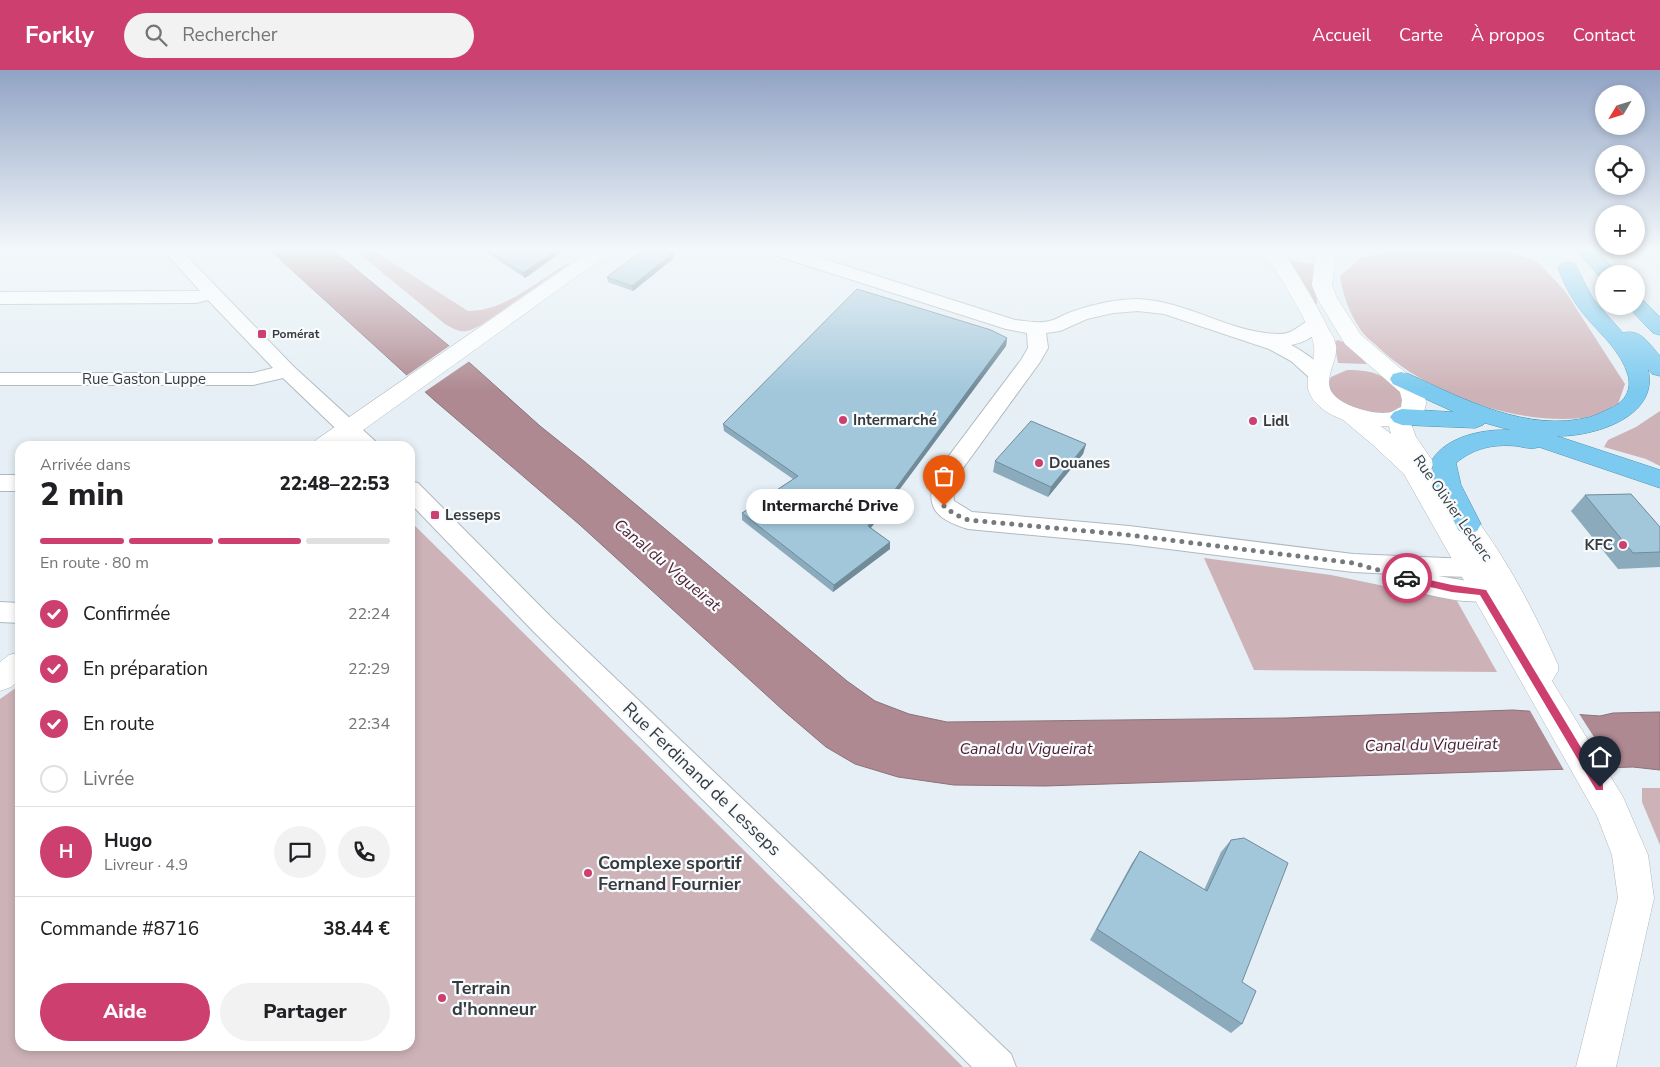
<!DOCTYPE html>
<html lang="fr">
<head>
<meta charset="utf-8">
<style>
	:root { --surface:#fff; --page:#f2f2f2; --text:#202124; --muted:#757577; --line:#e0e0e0; --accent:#cc3f6f }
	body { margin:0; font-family:"Nunito Sans",sans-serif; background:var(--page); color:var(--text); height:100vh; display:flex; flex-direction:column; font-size:19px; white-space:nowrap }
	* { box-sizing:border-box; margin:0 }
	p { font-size:16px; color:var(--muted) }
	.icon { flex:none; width:28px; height:28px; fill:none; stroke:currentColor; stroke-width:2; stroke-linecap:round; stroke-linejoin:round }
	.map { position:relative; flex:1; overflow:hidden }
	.drawer { position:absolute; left:15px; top:371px; width:400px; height:610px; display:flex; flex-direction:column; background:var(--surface); border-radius:15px; box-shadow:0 2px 8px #0003 }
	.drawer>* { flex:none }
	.needle { width:32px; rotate:232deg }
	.tools { position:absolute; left:1595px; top:15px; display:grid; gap:10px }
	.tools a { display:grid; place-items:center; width:50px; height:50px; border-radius:50%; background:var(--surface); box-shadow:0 2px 8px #0003; font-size:25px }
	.pin { position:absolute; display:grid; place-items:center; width:42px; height:42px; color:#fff; margin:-51px -21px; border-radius:50% 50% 50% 0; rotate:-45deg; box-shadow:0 0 5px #0007 }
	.pin .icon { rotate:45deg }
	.courier { position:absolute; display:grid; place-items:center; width:50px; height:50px; margin:-25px; border:4px solid #cc3f6f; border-radius:50%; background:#fff; color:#222; box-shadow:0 1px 6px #0007 }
	.bubble { position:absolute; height:35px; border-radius:18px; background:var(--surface); box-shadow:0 2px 8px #0003; font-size:16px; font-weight:800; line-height:35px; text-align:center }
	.overview em { font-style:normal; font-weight:800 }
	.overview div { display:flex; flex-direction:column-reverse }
	.overview { display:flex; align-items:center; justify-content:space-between; height:85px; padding:0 25px }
	h1 { font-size:32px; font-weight:800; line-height:38px }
	.bar { display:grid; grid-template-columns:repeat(4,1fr); gap:8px 5px; align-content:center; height:60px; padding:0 25px }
	.bar i { height:6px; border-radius:4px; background:var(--line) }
	.bar .current { background:var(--accent) }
	.bar p { grid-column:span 4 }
	.line { display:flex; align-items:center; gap:12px; padding:0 25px; border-top:1px solid var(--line) }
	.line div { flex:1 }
	.round { display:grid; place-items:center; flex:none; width:52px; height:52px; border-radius:26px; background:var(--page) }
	ol { padding:0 25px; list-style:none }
	li { display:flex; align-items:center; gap:15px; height:55px }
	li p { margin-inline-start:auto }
	li .icon { padding:5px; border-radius:50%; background:var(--accent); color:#fff; stroke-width:4 }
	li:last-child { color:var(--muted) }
	li i { width:28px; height:28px; border:2px solid var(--line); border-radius:50% }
	.cta { display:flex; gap:10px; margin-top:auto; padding:10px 25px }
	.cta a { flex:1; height:58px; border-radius:30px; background:var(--accent); color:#fff; font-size:20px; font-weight:800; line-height:58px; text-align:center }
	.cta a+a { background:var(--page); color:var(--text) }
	header { display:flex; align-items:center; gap:30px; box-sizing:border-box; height:70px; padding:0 25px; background:var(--accent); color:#fff }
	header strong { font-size:24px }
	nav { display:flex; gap:28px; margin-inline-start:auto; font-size:18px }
	.search { width:350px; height:45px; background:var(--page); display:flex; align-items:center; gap:12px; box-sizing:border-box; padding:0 18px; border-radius:28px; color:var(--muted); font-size:19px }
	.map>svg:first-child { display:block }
	.green { fill:#cdb3b8 }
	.water { fill:#af8991; stroke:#8b7278 }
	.pier { fill:#e5eff5 }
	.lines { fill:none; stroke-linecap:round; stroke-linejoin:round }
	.minor-casing { stroke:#afb9bf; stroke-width:2 }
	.tertiary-casing { stroke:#afb9bf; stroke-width:1 }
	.secondary-casing { stroke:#afb9bf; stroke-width:1 }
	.trunk-casing { stroke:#4f90ae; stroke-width:1 }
	.minor { fill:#fff; fill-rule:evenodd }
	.tertiary { fill:#fff; fill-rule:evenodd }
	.secondary { fill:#fff; fill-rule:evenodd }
	.trunk { fill:#7ccaef; fill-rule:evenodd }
	.wall { fill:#8babbc }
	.shaded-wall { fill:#718b99 }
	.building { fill:#a2c7db; stroke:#718b99 }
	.route { fill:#cc3f6f }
	.done { stroke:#747a7d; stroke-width:5; stroke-dasharray:0 9 }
	.poi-dot { fill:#cc3f6f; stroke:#f7fbfe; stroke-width:2 }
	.labels { text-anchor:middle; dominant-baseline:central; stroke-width:4.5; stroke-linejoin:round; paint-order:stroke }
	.far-poi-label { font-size:12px; font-weight:bold; fill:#373b3d; stroke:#f7fbfe; text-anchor:start }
	.street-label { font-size:15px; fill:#373b3d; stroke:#f7fbfe }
	.poi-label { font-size:15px; font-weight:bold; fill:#373b3d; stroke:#f7fbfe; text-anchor:start }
	.water-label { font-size:16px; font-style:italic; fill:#4f1c2c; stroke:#f7fbfe }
	.near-street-label { font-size:18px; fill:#373b3d; stroke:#f7fbfe }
	.near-poi-label { font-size:18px; font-weight:bold; fill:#373b3d; stroke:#f7fbfe; text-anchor:start }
</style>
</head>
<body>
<header>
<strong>Forkly</strong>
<div class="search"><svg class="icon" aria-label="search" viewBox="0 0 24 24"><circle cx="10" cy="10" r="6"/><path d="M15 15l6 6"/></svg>Rechercher</div>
<nav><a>Accueil</a><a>Carte</a><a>À propos</a><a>Contact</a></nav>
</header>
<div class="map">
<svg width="1660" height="997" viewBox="0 0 1660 997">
	<rect width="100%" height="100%" fill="#e5eff5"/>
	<g class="green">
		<path d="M356 181H374L468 241C504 241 537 212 566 194H569L481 255C464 264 461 263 445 254Z"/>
		<path d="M1391 181H1507L1537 191 1565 221 1625 314 1618 334C1608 339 1594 347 1583 348 1515 355 1428 324 1379 278 1373 272 1364 266 1360 259 1349 242 1343 225 1340 206L1361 188Z"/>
		<polygon points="1291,190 1316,195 1317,234 1313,233 1287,191"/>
		<polygon points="1338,270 1346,273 1367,294 1338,293 1334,272"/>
		<path d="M1347 300C1376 300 1388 306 1406 328L1401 341 1380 346 1342 334 1329 320 1328 313 1331 307Z"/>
		<polygon points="1660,341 1660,396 1646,389 1604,377 1608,370 1636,357"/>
		<polygon points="410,451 918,952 963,997 0,997 0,629 20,615 20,976 410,976"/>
		<polygon points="1204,488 1331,505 1457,531 1497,602 1254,600"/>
		<polygon points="1642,718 1660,718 1660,775 1642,732"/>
	</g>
	<polygon class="water" points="271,181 334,181 471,294 540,356 585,392 847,611 875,631 909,644 947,652 1286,648 1513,640 1600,646 1613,643 1660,642 1660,700 1633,697 1045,716 954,715 898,707 855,694 826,677 785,642 580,455 434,330"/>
	<g class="pier">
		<polygon points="452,274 471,290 423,323 406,306"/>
		<polygon points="1529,639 1578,642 1615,700 1565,702"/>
	</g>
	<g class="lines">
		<defs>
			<g id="minor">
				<polygon points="164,181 182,181 293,296 375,371 378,376 354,376 283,308 253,315 0,315 0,303 253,303 273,298 208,230 196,233 0,234 0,222 200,221"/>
				<path d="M772 181H799L1015 250C1026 251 1039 254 1050 251 1058 249 1066 243 1074 241 1094 234 1117 229 1138 229 1187 231 1230 263 1278 264 1298 265 1304 245 1322 249L1325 253C1316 266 1306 272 1291 275 1304 282 1319 292 1328 305L1325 309 1318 311 1311 309 1291 291 1269 279 1164 244 1138 241 1113 243 1087 249 1060 261 1046 263 1048 278 1040 292 958 405 953 421 954 431 972 442 1129 456 1353 484 1469 489 1478 491 1481 498 1478 505 1469 507 1438 506 1492 515 1496 522 1492 529C1467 537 1420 523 1395 515L1391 508 1394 504 1353 502 1129 474 968 459C935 449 924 437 936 403L1021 290 1028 278 1027 263 1006 259 774 185Z"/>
				<rect x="0" y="405" width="20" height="16"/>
				<polygon points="410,411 418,413 552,548 1011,984 1016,997 972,997 534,562 410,433"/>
				<polygon points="0,532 20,533 20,553 0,552"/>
			</g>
			<path id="tertiary" d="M1350 336 1358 339 1391 364 1387 348 1391 343 1399 340 1407 343 1416 367 1434 393 1431 399 1426 400 1441 425 1449 423 1458 426C1501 477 1531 534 1558 595V601L1552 611 1623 727 1648 785 1654 828 1616 997H1576L1618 828 1612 785 1597 746 1404 404 1373 375 1342 349 1338 344 1342 339Z"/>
			<g id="secondary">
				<polygon points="590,181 612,181 341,376 313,376 316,370"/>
				<path d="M1264 181H1283C1299 206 1315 231 1328 258 1331 263 1335 269 1336 276 1338 290 1324 306 1331 321 1339 336 1376 346 1391 342 1394 341 1398 338 1401 337L1402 330 1400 322 1345 274 1317 228 1312 215 1315 188 1318 184 1325 182 1332 184 1335 188 1332 215 1337 228 1361 265 1419 314C1454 367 1346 366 1317 334 1296 311 1317 299 1314 276 1312 255 1276 202 1264 181Z"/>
				<polygon points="20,582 20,610 11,617 0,621 0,592 9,585"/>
			</g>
			<g id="trunk">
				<polygon points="1578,181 1598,181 1618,204 1604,204 1604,209 1601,208"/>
				<path d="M1568 192 1575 194 1593 229 1623 263C1641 258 1649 274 1660 286V306L1652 304 1648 299C1660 348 1591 367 1557 366L1660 400V418L1539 377C1531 380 1524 377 1516 376 1493 374 1474 378 1456 393L1461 415 1481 454 1477 461 1468 464 1459 461 1435 415 1432 390C1447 366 1483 359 1510 360L1485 353 1483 355 1475 358 1402 355 1394 352 1390 347 1394 342 1402 339 1454 342 1393 314 1390 309 1393 304 1401 302 1409 304C1463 329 1528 363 1590 347 1597 345 1604 341 1611 338 1625 332 1632 320 1628 305 1621 281 1601 265 1586 247 1573 232 1565 216 1558 198L1561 194Z"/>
				<polygon points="1636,228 1643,230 1660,247 1660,265 1653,263 1627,236 1636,236"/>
			</g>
		</defs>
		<use href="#minor" class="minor-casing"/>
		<use href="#tertiary" class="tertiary-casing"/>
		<use href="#secondary" class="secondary-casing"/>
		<use href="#trunk" class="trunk-casing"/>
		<use href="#minor" class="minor"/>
		<use href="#tertiary" class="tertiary"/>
		<use href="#secondary" class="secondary"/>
		<use href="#trunk" class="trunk"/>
	</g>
	<g class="wall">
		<polygon points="484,181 563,181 525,208"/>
		<polygon points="673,183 674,188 633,221 608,212 607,207"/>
		<polygon points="1007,268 1006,276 871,458 890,472 890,479 833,522 742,450 742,443 793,409 724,361 723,354"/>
		<polygon points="1086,374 1083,384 1048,427 993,402 995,391"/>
		<polygon points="1585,425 1660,457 1660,497 1618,499 1571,441"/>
		<polygon points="1231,770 1242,912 1242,954 1231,963 1090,870 1132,793 1140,781 1204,820 1221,782"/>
	</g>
	<g class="shaded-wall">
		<polygon points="555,181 563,181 525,208 523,203"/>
		<polygon points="673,183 674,188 633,221 632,216"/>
		<polygon points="1007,268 1006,276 867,463 868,456"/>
		<polygon points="1086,374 1083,384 1048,427 1051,417"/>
		<polygon points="890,472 890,479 833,522 834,515"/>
	</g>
	<g class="building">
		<polygon points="490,181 555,181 523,203"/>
		<polygon points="642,181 668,181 673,183 632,216 607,207"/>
		<polygon points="857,219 991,260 1007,268 868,456 890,472 834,515 742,443 798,406 723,354"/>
		<polygon points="1031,351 1086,374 1051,417 995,391"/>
		<polygon points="1631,424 1660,457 1660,482 1633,483 1585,425"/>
		<polygon points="1244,768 1288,793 1242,912 1256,921 1242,954 1097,859 1140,781 1207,821 1231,770"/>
	</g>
	<linearGradient id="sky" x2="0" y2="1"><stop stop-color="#91a3c5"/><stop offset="0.56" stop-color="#f3f8fa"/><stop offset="1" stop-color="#f3f8fa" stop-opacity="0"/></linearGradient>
	<rect width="1660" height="321" fill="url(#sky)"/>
	<polygon class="route" points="1407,505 1452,515 1486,520 1603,714 1603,720 1596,720 1480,525 1452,522 1404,511 1404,506"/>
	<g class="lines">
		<polyline class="done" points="944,436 954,444 968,450 1129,465 1353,493 1407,508"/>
	</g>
	<g class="poi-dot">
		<rect x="257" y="259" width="10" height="10" rx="2.5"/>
		<circle cx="843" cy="350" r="5"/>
		<circle cx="1253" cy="351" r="5"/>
		<circle cx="1039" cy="393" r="5"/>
		<rect x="430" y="440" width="10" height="10" rx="2.5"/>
		<circle cx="1623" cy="475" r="5"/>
		<circle cx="588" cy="803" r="5"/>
		<circle cx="442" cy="928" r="5"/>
	</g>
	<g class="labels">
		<g class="far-poi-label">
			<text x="272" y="264">Pomérat</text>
		</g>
		<g class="street-label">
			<text x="144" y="309">Rue Gaston Luppe</text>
			<text transform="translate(1453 438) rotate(55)">Rue Olivier Leclerc</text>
		</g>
		<g class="poi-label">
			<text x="853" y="350">Intermarché</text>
			<text x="1263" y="351">Lidl</text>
			<text x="1049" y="393">Douanes</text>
			<text x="445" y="445">Lesseps</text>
			<text x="1613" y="475" text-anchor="end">KFC</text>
		</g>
		<g class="water-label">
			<text transform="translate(667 495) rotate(40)">Canal du Vigueirat</text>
			<text transform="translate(1431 675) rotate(-1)">Canal du Vigueirat</text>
			<text x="1026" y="679">Canal du Vigueirat</text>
		</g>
		<g class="near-street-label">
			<text transform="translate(702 709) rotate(44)">Rue Ferdinand de Lesseps</text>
		</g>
		<g class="near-poi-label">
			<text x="598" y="793">Complexe sportif<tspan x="598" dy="21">Fernand Fournier</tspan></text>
			<text x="452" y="918">Terrain<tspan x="452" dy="21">d'honneur</tspan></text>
		</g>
	</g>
</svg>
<div class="tools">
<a><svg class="needle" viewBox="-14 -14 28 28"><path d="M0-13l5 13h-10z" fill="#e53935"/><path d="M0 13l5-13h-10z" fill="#757577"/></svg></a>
<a><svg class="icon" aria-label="locate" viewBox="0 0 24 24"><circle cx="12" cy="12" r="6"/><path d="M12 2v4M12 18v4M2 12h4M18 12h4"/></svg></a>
<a>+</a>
<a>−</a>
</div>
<div class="pin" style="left:944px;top:436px;background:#ea580c"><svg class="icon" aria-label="bag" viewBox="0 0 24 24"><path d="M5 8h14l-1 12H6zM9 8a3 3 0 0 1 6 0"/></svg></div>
<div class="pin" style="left:1600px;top:717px;background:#1f2937"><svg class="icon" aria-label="home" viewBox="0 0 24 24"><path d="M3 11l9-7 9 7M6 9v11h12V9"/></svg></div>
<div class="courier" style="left:1407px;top:508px"><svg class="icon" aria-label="car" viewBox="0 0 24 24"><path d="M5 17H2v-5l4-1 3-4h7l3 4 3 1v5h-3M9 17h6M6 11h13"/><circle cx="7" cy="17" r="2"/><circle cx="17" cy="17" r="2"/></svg></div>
<div class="bubble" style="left:746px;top:419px;width:168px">Intermarché Drive</div>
<section class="drawer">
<div class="overview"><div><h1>2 min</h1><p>Arrivée dans</p></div><em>22:48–22:53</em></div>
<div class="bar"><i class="current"></i><i class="current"></i><i class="current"></i><i></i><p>En route · 80 m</p></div>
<ol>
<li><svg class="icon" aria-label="check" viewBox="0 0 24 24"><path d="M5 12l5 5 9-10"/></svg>Confirmée<p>22:24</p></li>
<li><svg class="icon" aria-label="check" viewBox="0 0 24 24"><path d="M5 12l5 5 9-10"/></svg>En préparation<p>22:29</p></li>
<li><svg class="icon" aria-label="check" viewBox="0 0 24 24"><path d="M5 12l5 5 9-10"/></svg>En route<p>22:34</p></li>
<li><i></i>Livrée</li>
</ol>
<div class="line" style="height:90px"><b class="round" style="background:var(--accent);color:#fff">H</b><div><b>Hugo</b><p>Livreur · 4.9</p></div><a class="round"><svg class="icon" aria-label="chat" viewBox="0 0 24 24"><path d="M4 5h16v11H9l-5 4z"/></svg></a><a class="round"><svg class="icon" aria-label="phone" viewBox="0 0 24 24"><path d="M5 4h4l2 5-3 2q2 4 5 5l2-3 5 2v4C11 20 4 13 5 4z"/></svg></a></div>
<div class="line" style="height:65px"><div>Commande #8716</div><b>38.44 €</b></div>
<div class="cta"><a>Aide</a><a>Partager</a></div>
</section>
</div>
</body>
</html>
